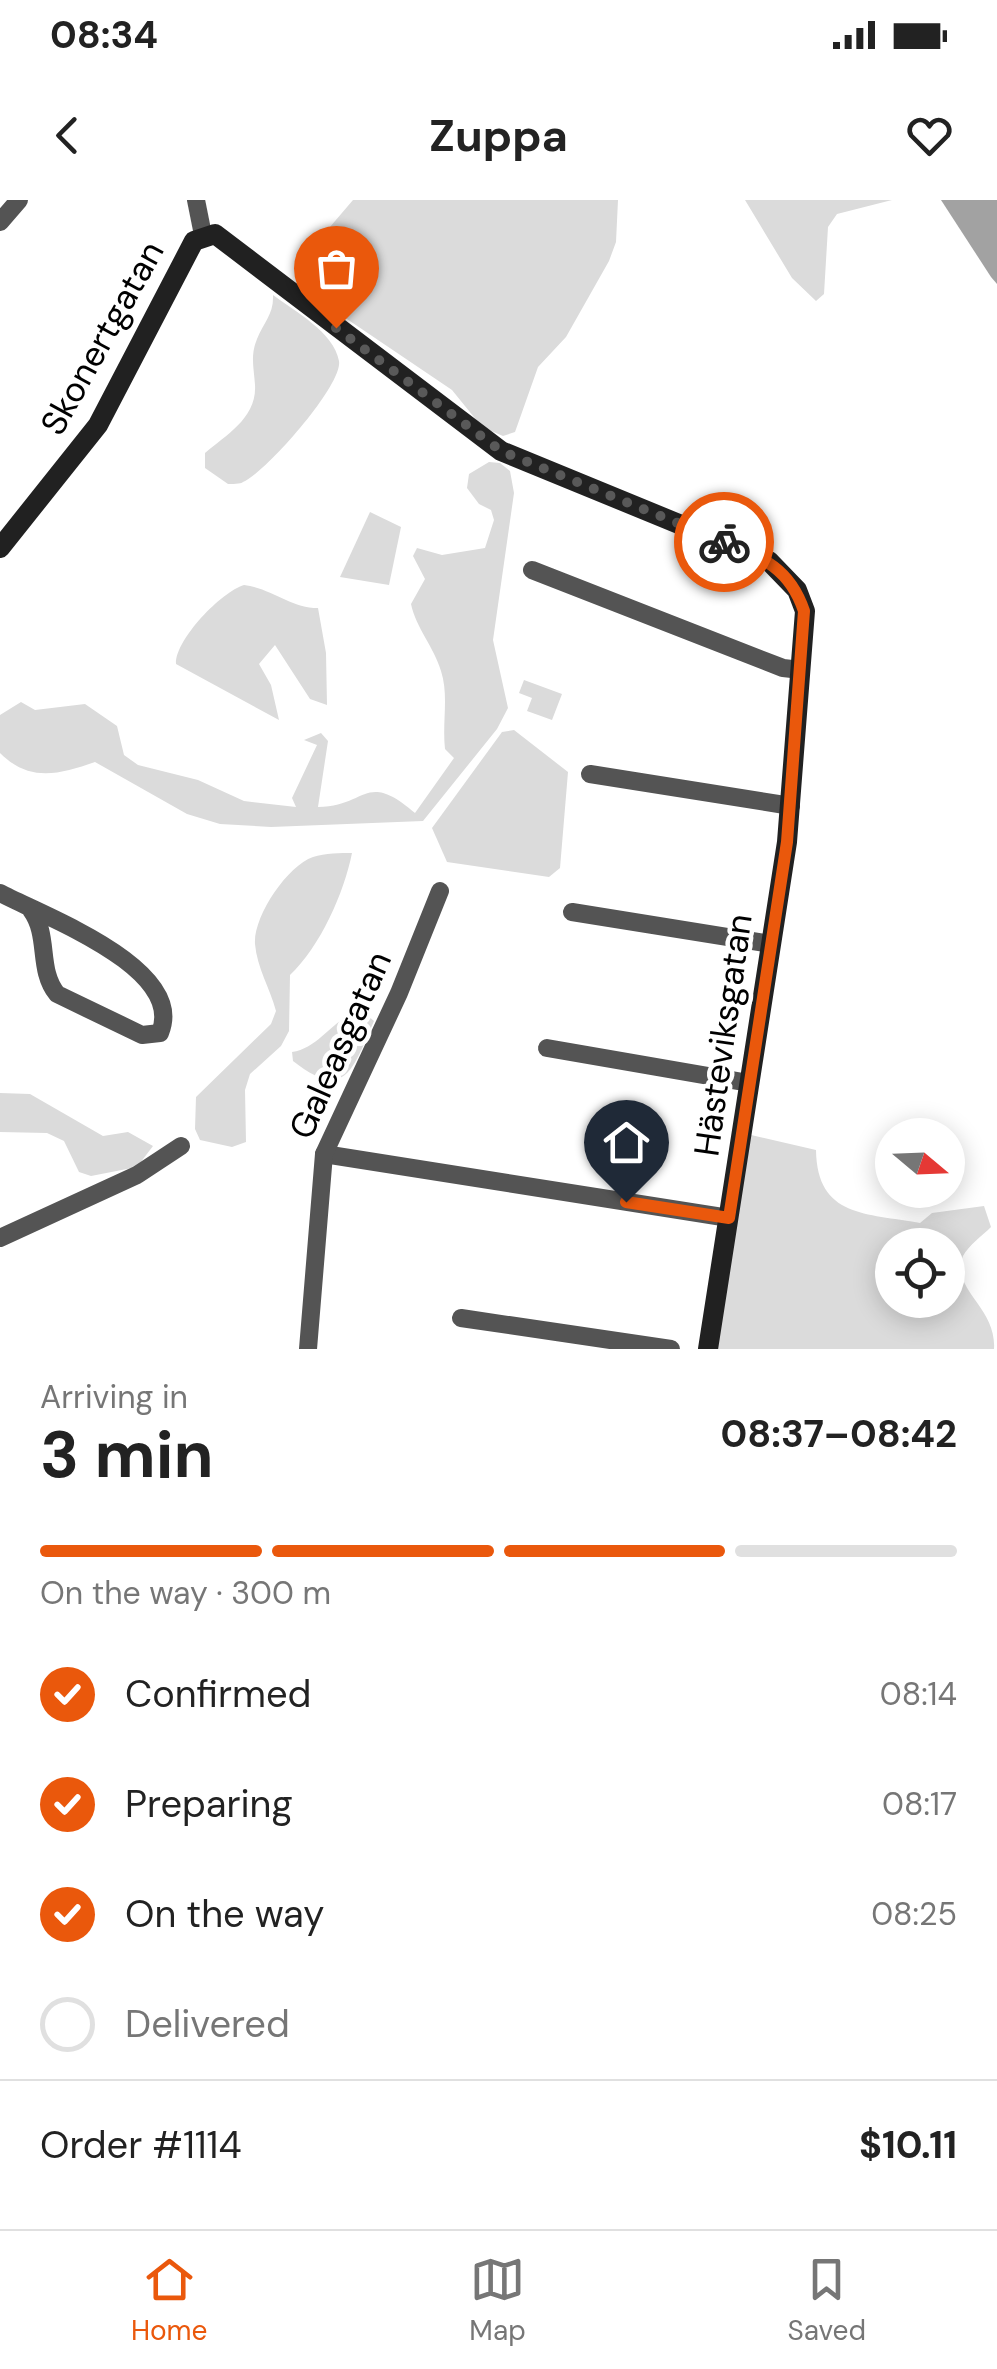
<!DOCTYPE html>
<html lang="en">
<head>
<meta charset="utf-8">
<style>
	:root { --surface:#fff; --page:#f2f2f2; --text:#222; --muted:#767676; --line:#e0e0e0; --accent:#ea580c }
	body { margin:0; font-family:"DM Sans",sans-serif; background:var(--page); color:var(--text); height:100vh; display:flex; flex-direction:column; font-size:38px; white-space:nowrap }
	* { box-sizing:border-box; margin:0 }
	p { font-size:32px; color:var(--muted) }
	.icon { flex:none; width:55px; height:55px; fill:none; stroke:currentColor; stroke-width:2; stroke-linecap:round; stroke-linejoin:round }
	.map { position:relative; height:1149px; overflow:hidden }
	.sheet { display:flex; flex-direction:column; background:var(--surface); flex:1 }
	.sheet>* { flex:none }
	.needle { width:65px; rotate:109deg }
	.fabs { position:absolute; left:875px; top:918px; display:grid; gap:20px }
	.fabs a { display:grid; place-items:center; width:90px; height:90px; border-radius:50%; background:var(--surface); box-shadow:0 5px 25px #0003; font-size:50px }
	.pin { position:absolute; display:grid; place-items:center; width:85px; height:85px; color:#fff; margin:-102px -42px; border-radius:50% 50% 50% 0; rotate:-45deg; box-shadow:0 0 10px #0007 }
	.pin .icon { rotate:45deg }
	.courier { position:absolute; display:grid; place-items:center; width:100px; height:100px; margin:-50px; border:8px solid #ea580c; border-radius:50%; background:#fff; color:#222; box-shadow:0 2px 12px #0007 }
	.headline em { font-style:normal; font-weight:700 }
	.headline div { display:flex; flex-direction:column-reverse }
	.headline { display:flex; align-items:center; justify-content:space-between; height:170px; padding:0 40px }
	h1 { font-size:65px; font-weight:700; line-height:75px }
	.bar { display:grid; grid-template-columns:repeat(4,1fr); gap:15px 10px; align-content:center; height:120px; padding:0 40px }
	.bar i { height:12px; border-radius:8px; background:var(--line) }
	.bar .selected { background:var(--accent) }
	.bar p { grid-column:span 4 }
	.line { display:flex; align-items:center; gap:25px; padding:0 40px; border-top:2px solid var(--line) }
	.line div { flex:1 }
	ol { padding:0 40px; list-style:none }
	li { display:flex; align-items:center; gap:30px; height:110px }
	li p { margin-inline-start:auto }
	li .icon { padding:10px; border-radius:50%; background:var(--accent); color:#fff; stroke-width:4 }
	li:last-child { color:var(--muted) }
	li i { width:55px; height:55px; border:5px solid var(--line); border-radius:50% }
	.status { display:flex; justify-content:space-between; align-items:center; height:70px; padding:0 50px; background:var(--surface); direction:ltr }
	.status svg { height:28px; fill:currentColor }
	header { display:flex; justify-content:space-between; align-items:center; height:130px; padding:0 40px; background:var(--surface); font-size:45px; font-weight:700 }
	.menu { display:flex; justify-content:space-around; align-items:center; height:140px; border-top:2px solid var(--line); background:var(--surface); font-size:28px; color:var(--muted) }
	.menu a { display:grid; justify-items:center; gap:5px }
	.menu .selected { color:var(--accent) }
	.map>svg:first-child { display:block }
	.green { fill:#dbdbdb; fill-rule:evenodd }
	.water { fill:#a2a2a2 }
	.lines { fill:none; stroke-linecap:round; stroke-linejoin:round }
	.street { stroke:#545454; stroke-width:18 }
	.secondary { stroke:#212121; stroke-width:20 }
	.done { stroke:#595959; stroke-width:10; stroke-dasharray:0 18 }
	.route { stroke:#ea580c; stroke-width:12 }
	.labels { text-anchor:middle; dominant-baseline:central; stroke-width:9; stroke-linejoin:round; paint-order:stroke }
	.street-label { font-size:35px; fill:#000; stroke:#fff }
</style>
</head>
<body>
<div class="status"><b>08:34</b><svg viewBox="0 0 49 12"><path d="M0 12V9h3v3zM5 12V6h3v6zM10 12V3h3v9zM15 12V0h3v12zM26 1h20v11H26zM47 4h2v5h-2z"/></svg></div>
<header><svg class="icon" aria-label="back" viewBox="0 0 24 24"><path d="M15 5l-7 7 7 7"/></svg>Zuppa<svg class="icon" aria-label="heart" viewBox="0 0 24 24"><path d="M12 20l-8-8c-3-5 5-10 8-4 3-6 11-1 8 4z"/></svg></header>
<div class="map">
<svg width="997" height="1149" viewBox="0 0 997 1149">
	<rect width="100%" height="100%" fill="#fff"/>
	<g class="green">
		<polygon points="353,0 618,0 616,42 609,61 566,137 538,167 515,232 503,236 482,227 452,190 341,115 312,88 301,69 312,48"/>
		<polygon points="745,0 892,0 837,14 828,27 824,94 816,101 792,78"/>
		<path d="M273 95C294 111 334 132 339 161 343 185 264 274 243 282 241 284 231 284 228 284L205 268V253C226 235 257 218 255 185 254 168 250 156 257 139 264 122 274 114 273 95Z"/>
		<path d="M489 262 500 263 510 271 514 293 493 440 508 508 497 529 423 621 271 627 220 624 187 614 95 562C58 575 29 582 0 553V515L21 502 35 510 85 504 117 526 124 555 138 565 198 580 244 601 296 607 292 598 317 545 304 540 321 533 328 541 318 607C368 606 365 570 415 613L454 558 445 549C442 522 449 496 441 471 434 447 416 428 411 404L425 379 413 356 417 348 442 355 485 348 494 320 491 310 479 304 467 288 469 274Z"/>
		<polygon points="370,312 401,327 389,385 340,377"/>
		<path d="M244 385C271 388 291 408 318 408L326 453 327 505 310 499 275 445 259 464 271 485 279 520 176 464C175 440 221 392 244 385Z"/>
		<polygon points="524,480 562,494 552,520 527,511 532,498 519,493"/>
		<polygon points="514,530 568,572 560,668 549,677 447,662 432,628 502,532"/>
		<path d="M352 653C344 693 320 747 290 775L289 831 281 846 250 874 245 890 246 942 232 947 200 940 195 929 196 897 271 824 276 811C270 788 257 768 255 744 253 717 287 666 313 657 325 653 341 653 352 653Z"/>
		<path d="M362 811 374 821C353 868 346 903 293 861L292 852C321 848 333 816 362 811Z"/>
		<polygon points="0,893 30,894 103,936 128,932 153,946 137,967 91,976 79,972 64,941 47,933 0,932"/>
		<path d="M751 935 816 950C817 1018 867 1013 920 1023L932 1013 984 1006 991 1027C983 1035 968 1046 963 1056 949 1088 997 1107 994 1149H714ZM892 1045H948V1100H892Z"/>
	</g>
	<polygon class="water" points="941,0 997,0 997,84 991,77"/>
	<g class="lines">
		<g class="street">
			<polyline points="196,0 203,35"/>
			<polyline points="0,22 19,0"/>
			<polyline points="532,370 783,468 801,470"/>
			<polyline points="590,574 791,606"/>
			<path d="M0 693C43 716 187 768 160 833L142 835 57 794C37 769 50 736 31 710"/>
			<polyline points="572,712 771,744"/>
			<polyline points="547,848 749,883"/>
			<polyline points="324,954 729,1018"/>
			<polyline points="0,1038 137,975 181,946"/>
			<polyline points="461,1118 671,1149"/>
			<polyline points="308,1149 324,954 399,793 440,691"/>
		</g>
		<polyline class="secondary" points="0,348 98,225 194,41 215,34 501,251 769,361 797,390 805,411 787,642 708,1149"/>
	</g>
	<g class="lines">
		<polyline class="done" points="336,128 501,251 724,342"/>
		<path class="route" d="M626 1002 729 1018 787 642 804 411C790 369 764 358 724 342"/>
	</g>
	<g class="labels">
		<g class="street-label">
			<text transform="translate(102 138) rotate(-61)">Skonertgatan</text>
			<text transform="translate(723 835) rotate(-82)">Hästeviksgatan</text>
			<text transform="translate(340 845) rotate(-66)">Galeasgatan</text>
		</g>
	</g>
</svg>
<div class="fabs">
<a><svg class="needle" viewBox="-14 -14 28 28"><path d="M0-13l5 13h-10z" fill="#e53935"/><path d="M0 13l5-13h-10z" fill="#767676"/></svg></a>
<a><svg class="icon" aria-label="locate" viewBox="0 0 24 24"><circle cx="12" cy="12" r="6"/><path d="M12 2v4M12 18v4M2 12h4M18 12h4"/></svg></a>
</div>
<div class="pin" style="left:336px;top:128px;background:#ea580c"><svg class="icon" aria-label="bag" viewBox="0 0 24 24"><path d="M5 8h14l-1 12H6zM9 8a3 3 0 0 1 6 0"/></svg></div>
<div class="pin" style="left:626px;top:1002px;background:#1f2937"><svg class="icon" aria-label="home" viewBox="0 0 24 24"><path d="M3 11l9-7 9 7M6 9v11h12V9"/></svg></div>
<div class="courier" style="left:724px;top:342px"><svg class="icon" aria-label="bike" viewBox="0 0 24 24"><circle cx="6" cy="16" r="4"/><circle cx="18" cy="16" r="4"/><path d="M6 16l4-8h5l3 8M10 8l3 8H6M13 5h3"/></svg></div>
</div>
<section class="sheet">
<div class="headline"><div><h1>3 min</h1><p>Arriving in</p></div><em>08:37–08:42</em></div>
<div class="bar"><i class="selected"></i><i class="selected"></i><i class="selected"></i><i></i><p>On the way · 300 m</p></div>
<ol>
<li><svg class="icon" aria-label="check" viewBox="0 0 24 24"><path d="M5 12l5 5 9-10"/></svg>Confirmed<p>08:14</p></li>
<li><svg class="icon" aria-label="check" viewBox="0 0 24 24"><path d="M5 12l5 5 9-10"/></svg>Preparing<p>08:17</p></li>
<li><svg class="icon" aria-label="check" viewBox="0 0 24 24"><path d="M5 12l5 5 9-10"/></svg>On the way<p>08:25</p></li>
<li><i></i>Delivered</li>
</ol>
<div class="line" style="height:130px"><div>Order #1114</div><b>$10.11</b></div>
</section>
<nav class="menu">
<a class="selected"><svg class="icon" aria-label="home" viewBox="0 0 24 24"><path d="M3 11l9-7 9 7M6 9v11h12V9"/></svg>Home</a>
<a><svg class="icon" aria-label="map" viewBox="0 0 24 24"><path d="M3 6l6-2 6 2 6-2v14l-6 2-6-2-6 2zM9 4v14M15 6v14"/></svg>Map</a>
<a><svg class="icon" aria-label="saved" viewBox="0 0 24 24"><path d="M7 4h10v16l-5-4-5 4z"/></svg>Saved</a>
</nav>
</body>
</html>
